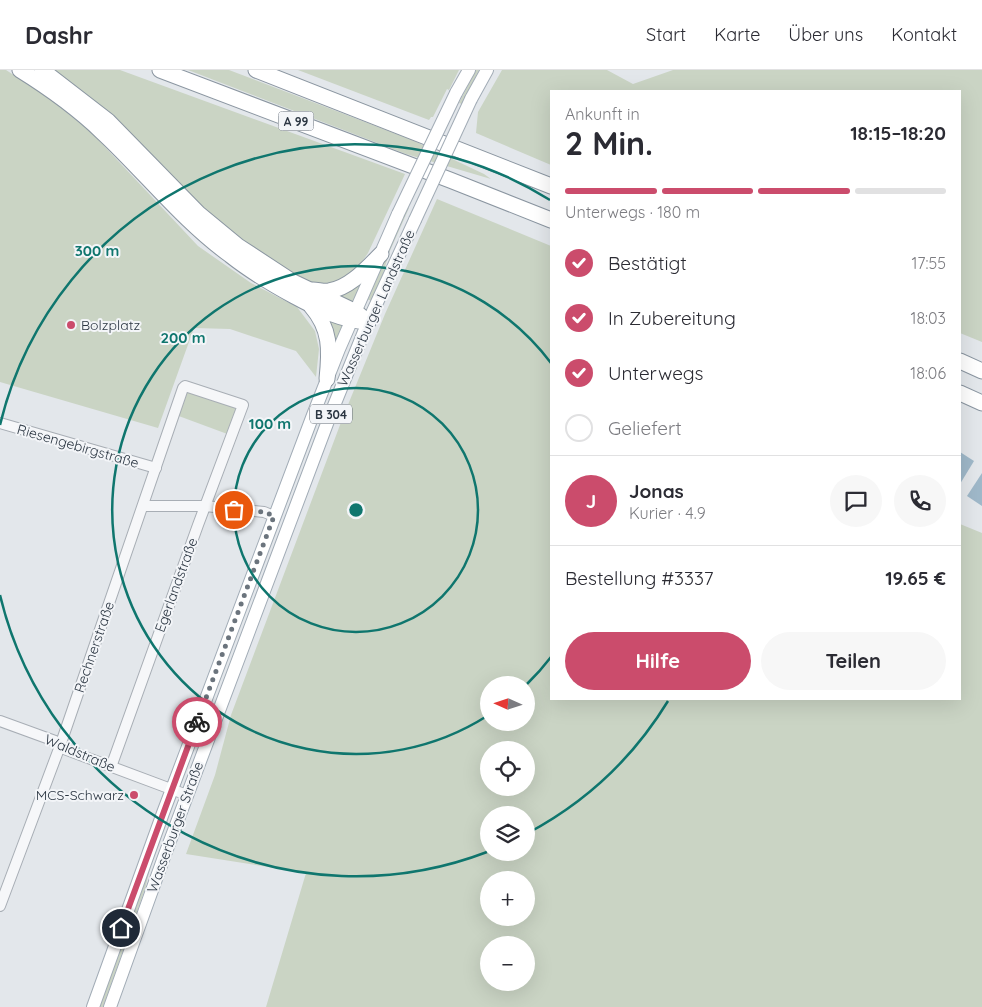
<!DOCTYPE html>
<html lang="de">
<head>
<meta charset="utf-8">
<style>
	:root { --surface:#fff; --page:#f7f7f7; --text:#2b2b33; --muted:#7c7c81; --line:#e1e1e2; --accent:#cb4c6c }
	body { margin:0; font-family:Quicksand,sans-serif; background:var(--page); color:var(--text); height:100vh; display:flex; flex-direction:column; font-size:19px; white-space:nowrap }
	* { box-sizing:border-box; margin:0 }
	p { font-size:16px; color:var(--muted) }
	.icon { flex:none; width:28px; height:28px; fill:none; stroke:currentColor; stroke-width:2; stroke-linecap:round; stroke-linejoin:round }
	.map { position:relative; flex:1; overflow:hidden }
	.side { position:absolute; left:550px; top:20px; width:411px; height:610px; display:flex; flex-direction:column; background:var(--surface); border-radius:0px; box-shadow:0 5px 20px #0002 }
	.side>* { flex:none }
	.needle { width:32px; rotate:273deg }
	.tools { position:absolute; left:480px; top:606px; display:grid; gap:10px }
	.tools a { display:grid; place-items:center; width:55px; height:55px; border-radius:50%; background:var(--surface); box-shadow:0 5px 20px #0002; font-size:25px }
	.pin { position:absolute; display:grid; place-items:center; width:42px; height:42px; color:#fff; margin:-21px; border:2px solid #fff; border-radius:50%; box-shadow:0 1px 5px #0007 }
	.courier { position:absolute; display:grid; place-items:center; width:50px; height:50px; margin:-25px; border:4px solid #cb4c6c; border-radius:50%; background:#fff; color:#222; box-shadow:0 1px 6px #0007 }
	.head em { font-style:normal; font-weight:700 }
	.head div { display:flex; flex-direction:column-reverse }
	.head { display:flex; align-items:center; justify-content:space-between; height:85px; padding:0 15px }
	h1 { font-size:32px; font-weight:700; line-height:38px }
	.bar { display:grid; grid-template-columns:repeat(4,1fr); gap:8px 5px; align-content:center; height:60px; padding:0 15px }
	.bar i { height:6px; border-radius:4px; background:var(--line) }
	.bar .on { background:var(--accent) }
	.bar p { grid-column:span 4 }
	.line { display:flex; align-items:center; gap:12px; padding:0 15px; border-top:1px solid var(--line) }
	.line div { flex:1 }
	.round { display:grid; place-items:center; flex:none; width:52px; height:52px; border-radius:26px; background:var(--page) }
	ol { padding:0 15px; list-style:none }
	li { display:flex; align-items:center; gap:15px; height:55px }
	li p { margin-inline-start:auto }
	li .icon { padding:5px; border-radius:50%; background:var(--accent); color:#fff; stroke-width:4 }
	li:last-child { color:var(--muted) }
	li i { width:28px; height:28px; border:2px solid var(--line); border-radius:50% }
	.primary-button { display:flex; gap:10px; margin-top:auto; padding:10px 15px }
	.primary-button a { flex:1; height:58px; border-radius:30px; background:var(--accent); color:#fff; font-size:20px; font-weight:700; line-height:58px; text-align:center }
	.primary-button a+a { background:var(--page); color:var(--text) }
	header { display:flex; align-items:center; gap:30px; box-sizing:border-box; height:70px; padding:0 25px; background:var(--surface); border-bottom:1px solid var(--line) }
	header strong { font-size:24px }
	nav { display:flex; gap:28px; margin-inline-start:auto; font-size:18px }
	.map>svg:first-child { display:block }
	.green { fill:#cad4c4; fill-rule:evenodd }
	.water { fill:#9fb8c9 }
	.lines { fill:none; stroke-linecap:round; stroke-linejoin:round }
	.minor-casing { stroke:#a8aeb5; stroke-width:12 }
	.major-casing { stroke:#a2acb6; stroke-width:14 }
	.highway-casing { stroke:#8b96a1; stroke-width:17 }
	.minor { stroke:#f6f7f9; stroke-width:10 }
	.major { stroke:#fff; stroke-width:12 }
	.highway { stroke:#fff; stroke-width:15 }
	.major-bridge-casing { stroke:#a2acb6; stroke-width:14; stroke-linecap:butt }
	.major-bridge { stroke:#fff; stroke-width:12 }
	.done { stroke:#6b747d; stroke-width:5; stroke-dasharray:0 9 }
	.route { stroke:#cb4c6c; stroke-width:6 }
	.ring { fill:none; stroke:#0f766e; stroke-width:2.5 }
	.poi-dot { fill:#cb4c6c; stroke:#f3f5f8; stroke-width:2 }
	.labels { text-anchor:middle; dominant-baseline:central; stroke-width:4; stroke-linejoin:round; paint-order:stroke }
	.shield { fill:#f3f5f8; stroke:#676f79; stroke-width:1 }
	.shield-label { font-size:12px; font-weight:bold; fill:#2b3642 }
	.street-label { font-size:14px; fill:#2b3642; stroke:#f3f5f8 }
	.poi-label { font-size:14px; fill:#2b3642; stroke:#f3f5f8; text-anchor:start }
	.centre { fill:#0f766e; stroke:#f3f5f8; stroke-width:2.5 }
	.ring-label { font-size:15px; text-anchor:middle; font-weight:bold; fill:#0f766e; stroke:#f3f5f8; stroke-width:4; stroke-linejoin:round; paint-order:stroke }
</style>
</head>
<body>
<header>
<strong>Dashr</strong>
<nav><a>Start</a><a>Karte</a><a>Über uns</a><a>Kontakt</a></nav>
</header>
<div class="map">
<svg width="982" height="937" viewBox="0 0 982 937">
	<rect width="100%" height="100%" fill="#e3e7eb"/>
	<g class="green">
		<polygon points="0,0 6,0 49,28 91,62 198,176 251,213 297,237 315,261 319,279 316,307 296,281 230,259 194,258 158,358 0,312"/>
		<polygon points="51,0 120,0 405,104 368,183 357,199 338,215 314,215 269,191 192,130"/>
		<polygon points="188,0 229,0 412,70 484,104 491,109 406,84"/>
		<polygon points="298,0 459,0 449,20 447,19 433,47 431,47 429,50"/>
		<polygon points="476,0 479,0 462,34 459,33"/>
		<polygon points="502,0 607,0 633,14 673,0 982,0 982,272 960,263 960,21 551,21 551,95 476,63 478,42"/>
		<path d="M437 129 551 176V629H960V454L982 463V937H266L306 803 186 784 215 705 231 645 343 347 385 244ZM489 615H526V652H489ZM489 680H526V718H489ZM489 745H526V782H489ZM489 810H526V848H489ZM489 875H526V912H489Z"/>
		<polygon points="407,137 409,138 389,183 383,204 372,231 366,229"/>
		<polygon points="362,212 353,233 338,226"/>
		<polygon points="323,246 344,255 333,280"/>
		<polygon points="184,320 239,338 230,365 176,345"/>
		<polygon points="167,745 169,746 151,794 145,819 103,937 98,937"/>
	</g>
	<g class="water">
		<polygon points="960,382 974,391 960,414"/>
		<polygon points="982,403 982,436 967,426"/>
	</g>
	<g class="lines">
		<defs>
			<g id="minor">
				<polyline points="0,353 156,398"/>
				<polyline points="143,436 205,436 264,442 274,446"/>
				<polyline points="0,651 55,671 64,679 187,725"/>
				<polyline points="0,836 60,676 183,318 185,316 243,335 198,455 111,697"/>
			</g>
			<g id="major">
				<polyline points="456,23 469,0"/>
				<polyline points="471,29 487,0"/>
				<polyline points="93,937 163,743 313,345 339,279 398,144"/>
				<polyline points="110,937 164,787 331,343 368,252 415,150"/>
			</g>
			<g id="highway">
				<path d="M20 0C49 18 77 38 102 62 145 102 182 150 230 185 250 201 272 214 294 226 318 239 341 250 368 252"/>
				<polyline points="42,0 108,51 198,143 238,176 293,212 356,242 368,252"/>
				<polyline points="160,0 450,110 551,150"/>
				<polyline points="256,0 551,116"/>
				<path d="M313 220C318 220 324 222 329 221 350 218 368 197 381 184"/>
				<path d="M311 236C331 259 330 280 327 309"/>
				<polyline points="960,291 982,301"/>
				<polyline points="960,323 982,333"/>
			</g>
		</defs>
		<use href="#minor" class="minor-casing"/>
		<use href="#major" class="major-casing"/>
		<use href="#highway" class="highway-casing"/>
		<use href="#minor" class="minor"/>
		<use href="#major" class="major"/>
		<use href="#highway" class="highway"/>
		<defs>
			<g id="major-bridge">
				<polyline points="398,144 456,23"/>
				<polyline points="415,150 471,29"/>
			</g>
		</defs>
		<use href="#major-bridge" class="major-bridge-casing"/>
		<use href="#major-bridge" class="major-bridge"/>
	</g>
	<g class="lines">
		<polyline class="done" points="197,652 274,446 264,442 234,440"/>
		<polyline class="route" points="121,858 197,652"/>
	</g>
	<g class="ring">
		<circle cx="356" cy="440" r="122"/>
		<path d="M551 587A244 244 0 0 1 527 614M487 646A244 244 0 1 1 551 293"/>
		<path d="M668 631A366 366 0 0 1 528 763M487 782A366 366 0 0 1 0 525M0 355A366 366 0 0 1 550 130"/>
	</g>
	<g class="poi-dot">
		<circle cx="71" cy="255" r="5"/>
		<circle cx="134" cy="725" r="5"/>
	</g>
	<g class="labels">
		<g class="shield">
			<rect x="278.5" y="41.5" width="35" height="19" rx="4"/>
			<rect x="310" y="334.5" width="42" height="19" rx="4"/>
		</g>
		<g class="shield-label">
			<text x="296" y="51">A 99</text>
			<text x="331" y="344">B 304</text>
		</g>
		<g class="street-label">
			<text transform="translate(376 238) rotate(-66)">Wasserburger Landstraße</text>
			<text transform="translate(78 376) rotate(16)">Riesengebirgstraße</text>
			<text transform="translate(176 515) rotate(-70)">Egerlandstraße</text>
			<text transform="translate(94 577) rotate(-71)">Rechnerstraße</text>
			<text transform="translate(80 683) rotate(23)">Waldstraße</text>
			<text transform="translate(175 757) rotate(-70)">Wasserburger Straße</text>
		</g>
		<g class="poi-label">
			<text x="81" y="255">Bolzplatz</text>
			<text x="124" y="725" text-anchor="end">MCS-Schwarz</text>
		</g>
	</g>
	<circle cx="356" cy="440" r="8" class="centre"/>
	<g class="ring-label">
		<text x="97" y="186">300 m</text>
		<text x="183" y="273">200 m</text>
		<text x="270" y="359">100 m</text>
	</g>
</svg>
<div class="tools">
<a><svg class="needle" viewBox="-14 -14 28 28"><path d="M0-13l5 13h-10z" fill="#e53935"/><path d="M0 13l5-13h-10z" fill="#7c7c81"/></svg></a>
<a><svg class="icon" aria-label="locate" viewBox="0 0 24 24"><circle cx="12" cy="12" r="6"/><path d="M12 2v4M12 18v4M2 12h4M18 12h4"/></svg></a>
<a><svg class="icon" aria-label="layers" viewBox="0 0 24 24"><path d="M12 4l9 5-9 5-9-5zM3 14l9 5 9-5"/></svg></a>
<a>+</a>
<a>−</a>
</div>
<div class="pin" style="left:234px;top:440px;background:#ea580c"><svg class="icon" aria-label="bag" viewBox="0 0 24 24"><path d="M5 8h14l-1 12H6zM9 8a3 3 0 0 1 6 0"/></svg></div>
<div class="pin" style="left:121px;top:858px;background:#1f2937"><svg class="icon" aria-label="home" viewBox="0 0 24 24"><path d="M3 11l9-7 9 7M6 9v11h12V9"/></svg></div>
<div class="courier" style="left:197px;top:652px"><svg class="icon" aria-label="bike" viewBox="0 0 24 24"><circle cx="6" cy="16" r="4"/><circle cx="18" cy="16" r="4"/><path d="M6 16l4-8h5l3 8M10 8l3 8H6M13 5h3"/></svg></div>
<section class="side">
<div class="head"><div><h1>2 Min.</h1><p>Ankunft in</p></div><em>18:15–18:20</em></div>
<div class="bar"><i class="on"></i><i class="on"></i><i class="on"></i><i></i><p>Unterwegs · 180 m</p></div>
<ol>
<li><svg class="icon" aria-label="check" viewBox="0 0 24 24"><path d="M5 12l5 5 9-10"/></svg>Bestätigt<p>17:55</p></li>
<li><svg class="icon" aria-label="check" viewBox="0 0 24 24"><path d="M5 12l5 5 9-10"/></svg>In Zubereitung<p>18:03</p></li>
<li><svg class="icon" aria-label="check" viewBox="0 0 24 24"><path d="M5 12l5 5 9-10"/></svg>Unterwegs<p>18:06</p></li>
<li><i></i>Geliefert</li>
</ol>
<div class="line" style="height:90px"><b class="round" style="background:var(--accent);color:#fff">J</b><div><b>Jonas</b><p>Kurier · 4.9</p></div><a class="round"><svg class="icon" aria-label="chat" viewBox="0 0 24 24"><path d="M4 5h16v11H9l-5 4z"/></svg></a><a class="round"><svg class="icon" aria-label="phone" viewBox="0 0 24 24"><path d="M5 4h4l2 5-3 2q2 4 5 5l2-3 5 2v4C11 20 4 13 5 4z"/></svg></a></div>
<div class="line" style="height:65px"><div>Bestellung #3337</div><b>19.65 €</b></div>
<div class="primary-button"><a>Hilfe</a><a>Teilen</a></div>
</section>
</div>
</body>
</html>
